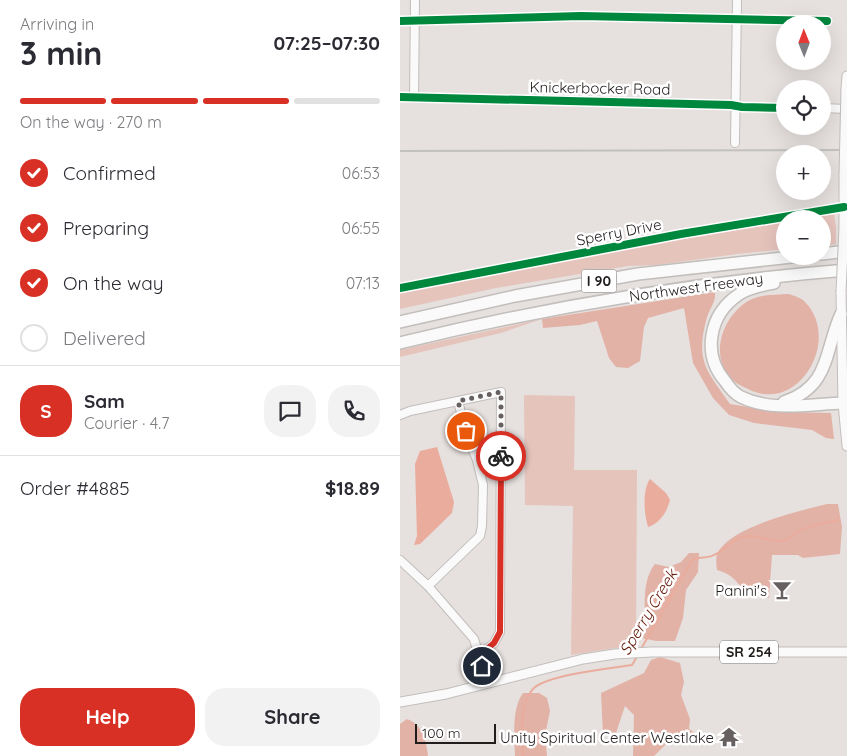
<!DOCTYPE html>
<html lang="en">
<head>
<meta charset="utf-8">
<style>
	:root { --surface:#fff; --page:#f2f2f3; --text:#2b2b33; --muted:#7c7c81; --line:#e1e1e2; --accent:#d93025 }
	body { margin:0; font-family:Quicksand,sans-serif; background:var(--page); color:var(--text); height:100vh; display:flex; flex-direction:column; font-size:19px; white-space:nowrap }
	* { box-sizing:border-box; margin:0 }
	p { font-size:16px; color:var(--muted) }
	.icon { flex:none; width:28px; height:28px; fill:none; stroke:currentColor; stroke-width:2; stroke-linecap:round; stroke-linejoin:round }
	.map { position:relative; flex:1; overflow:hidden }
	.panel { display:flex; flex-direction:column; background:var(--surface); width:400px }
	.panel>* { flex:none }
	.needle { width:32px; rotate:359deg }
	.buttons { position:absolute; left:376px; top:15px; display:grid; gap:10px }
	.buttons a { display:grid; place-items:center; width:55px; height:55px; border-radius:50%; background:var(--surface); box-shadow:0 5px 20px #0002; font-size:25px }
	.scale { position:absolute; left:15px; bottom:12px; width:81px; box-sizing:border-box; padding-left:5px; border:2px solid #211d1c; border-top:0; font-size:14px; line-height:18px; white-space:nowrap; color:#211d1c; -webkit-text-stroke:4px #fff; paint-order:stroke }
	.pin { position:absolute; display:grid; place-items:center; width:42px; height:42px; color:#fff; margin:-21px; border:2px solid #fff; border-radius:50%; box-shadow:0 1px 5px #0007 }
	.courier { position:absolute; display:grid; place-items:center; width:50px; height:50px; margin:-25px; border:4px solid #d93025; border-radius:50%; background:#fff; color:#222; box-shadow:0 1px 6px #0007 }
	.overview em { font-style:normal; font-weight:800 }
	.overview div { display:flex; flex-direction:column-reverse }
	.overview { display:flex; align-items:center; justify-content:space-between; height:85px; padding:0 20px }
	h1 { font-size:32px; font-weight:800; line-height:38px }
	.bar { display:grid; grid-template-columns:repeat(4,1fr); gap:8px 5px; align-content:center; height:60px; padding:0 20px }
	.bar i { height:6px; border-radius:4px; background:var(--line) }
	.bar .on { background:var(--accent) }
	.bar p { grid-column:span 4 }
	.line { display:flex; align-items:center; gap:12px; padding:0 20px; border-top:1px solid var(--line) }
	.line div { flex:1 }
	.round { display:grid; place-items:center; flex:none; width:52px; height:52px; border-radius:20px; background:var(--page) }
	ol { padding:0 20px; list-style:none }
	li { display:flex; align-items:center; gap:15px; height:55px }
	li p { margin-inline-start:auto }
	li .icon { padding:5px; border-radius:50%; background:var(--accent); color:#fff; stroke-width:4 }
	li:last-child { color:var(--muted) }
	li i { width:28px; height:28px; border:2px solid var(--line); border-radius:50% }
	.button { display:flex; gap:10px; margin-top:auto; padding:10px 20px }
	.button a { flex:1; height:58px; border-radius:20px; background:var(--accent); color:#fff; font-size:20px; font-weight:800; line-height:58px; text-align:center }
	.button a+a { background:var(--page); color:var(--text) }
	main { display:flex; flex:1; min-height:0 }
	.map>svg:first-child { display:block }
	.green { fill:#e5c4bc }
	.forest { fill:#e3b2a6 }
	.water { fill:#eaac9d }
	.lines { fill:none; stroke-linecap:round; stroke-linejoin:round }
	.stream { stroke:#eaac9d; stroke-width:2 }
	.minor-casing { stroke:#c2bebc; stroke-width:10 }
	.major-casing { stroke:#c2bebc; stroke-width:11 }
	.highway-casing { stroke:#c2bebc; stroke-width:14 }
	.minor { stroke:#fbfafa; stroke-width:8 }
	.major { stroke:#fbfafa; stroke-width:9 }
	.highway { stroke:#fbfafa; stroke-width:11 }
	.rail { stroke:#c2c1bf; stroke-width:2 }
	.major-bridge-casing { stroke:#c2bebc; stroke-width:11; stroke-linecap:butt }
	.major-bridge { stroke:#fbfafa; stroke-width:9 }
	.cycleway-casing { stroke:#fff; stroke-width:11 }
	.cycleway { stroke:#00873e; stroke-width:8 }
	.done { stroke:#666160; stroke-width:5; stroke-dasharray:0 9 }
	.route { stroke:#d93025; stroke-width:6 }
	.labels { text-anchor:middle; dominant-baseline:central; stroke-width:5; stroke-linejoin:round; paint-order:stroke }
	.shield { fill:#fff; stroke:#646160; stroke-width:1 }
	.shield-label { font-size:14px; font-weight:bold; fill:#211d1c }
	.street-label { font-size:15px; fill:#211d1c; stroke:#fff }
	.poi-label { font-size:15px; fill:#211d1c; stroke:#fff; text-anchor:end }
	.water-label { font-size:16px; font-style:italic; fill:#651b09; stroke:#fff }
</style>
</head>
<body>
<main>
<section class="panel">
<div class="overview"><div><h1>3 min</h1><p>Arriving in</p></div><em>07:25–07:30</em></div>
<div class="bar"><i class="on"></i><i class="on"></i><i class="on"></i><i></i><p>On the way · 270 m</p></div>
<ol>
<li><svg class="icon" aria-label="check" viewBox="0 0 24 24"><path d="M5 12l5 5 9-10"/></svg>Confirmed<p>06:53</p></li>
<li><svg class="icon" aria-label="check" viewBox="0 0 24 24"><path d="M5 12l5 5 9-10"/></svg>Preparing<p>06:55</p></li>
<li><svg class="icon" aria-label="check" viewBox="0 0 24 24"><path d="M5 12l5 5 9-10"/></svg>On the way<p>07:13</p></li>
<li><i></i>Delivered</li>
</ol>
<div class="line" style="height:90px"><b class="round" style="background:var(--accent);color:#fff">S</b><div><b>Sam</b><p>Courier · 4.7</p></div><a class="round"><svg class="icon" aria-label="chat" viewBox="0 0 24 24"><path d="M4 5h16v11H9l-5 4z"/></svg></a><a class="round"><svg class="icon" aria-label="phone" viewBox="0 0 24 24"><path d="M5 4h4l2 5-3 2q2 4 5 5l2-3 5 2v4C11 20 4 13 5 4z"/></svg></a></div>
<div class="line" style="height:65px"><div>Order #4885</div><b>$18.89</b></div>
<div class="button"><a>Help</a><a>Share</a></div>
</section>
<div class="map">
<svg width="447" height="756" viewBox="0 0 447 756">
	<rect width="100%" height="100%" fill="#e6e0de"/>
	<g class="green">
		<polygon points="434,214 436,227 436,244 423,246 422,219 404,219"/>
		<polygon points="385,222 385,249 337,254 257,265 228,266 96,288 0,309 0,292 278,238"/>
		<polygon points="142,319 101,333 0,357 0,350"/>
		<polygon points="124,395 175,396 174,470 237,470 236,647 215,648 171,655 173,506 125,505"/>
	</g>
	<g class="forest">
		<path d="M315 292C316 302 310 308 307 317 295 361 306 370 330 404L377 412 431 413 434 439 426 438 412 430 354 423 329 415 313 398 293 363 284 308 248 318 244 327 240 361 228 368 216 367 209 358 197 321 180 325 143 328 142 319Z"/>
		<path d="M389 294C394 296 402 298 405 302 442 340 398 415 348 389 339 385 333 382 327 374 311 350 324 316 348 301 359 294 375 295 389 294Z"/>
		<path d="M427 504H438L442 527 440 554 403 558 398 555H372L369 598 363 597 361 588H342C334 578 329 573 317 570 316 562 315 554 321 548 339 525 399 511 427 504Z"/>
		<path d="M289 553H299L298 572 286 590 283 618 275 641H256L241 638 246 632C245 611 241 581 255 564L269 567 281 562Z"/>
		<polygon points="260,657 280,663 284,682 281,695 290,719 289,729 296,734 287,742 269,741 254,756 233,756 234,715 225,706 216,733 203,735 201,693 244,673 251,660"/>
		<path d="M123 693H139L147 698 150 711 145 735 147 756H115C115 736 111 710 123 693Z"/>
		<path d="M7 719C23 725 26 740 28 756H0V724Z"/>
	</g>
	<g class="water">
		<polygon points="37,447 54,502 52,513 20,544 14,545 17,536 15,464 20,451"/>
		<path d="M250 479 266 493 270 500C267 512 260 523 248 527 244 514 242 490 250 479Z"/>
	</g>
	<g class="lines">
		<g class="stream">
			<path d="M241 649 292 560C300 556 307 559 314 555 328 549 334 535 351 536 362 536 373 544 385 540 390 539 395 532 401 530 412 525 425 523 438 520"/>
			<path d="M123 756C123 742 121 727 123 713 124 705 128 694 134 688 148 675 212 668 232 665L238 655"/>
		</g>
		<defs>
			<g id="minor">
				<polyline points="0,21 181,16 427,21"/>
				<polyline points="0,97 331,105 342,107 385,108"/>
				<polyline points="14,98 15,0"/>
				<polyline points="422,108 447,109"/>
				<polyline points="335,143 337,0"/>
				<polyline points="0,288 281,234 444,207"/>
				<polyline points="0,415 10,411 101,392 100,632 94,643 79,656"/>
				<polyline points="0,560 28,586 74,639 79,656 85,684"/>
				<polyline points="28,586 80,536 82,526 83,485 77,460 67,436 58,401"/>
			</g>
			<g id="major">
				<polyline points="446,89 447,76"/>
				<polyline points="444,227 444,175"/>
				<polyline points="441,292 443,403 447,446"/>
				<polyline points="0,702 46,694 183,659 215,654 251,652 447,652"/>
			</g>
			<g id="highway">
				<polyline points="444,207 447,207"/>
				<polyline points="422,254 447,251"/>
				<path d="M374 283C363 285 347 288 338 295 309 315 302 354 325 381 329 387 335 394 341 397 372 412 410 404 443 403"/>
				<polyline points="0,322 115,296 238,274 401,256"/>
				<path d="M0 343C147 307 296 282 447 270"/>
				<path d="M384 402C431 386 424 351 441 314"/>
			</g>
		</defs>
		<use href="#minor" class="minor-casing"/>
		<use href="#major" class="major-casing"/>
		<use href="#highway" class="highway-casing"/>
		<use href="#minor" class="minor"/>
		<use href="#major" class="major"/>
		<use href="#highway" class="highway"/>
		<polyline class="rail" points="0,151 447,150"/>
		<defs>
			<g id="major-bridge">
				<polyline points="444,175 446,89"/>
				<polyline points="441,292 444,227"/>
			</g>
		</defs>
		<use href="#major-bridge" class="major-bridge-casing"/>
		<use href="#major-bridge" class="major-bridge"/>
		<defs>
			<g id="cycleway">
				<polyline points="0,21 181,16 427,21"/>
				<polyline points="0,97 331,105 342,107 385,108"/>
				<polyline points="0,288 281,234 444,207"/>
			</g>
		</defs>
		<use href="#cycleway" class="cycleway-casing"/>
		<use href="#cycleway" class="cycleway"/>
	</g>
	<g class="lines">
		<polyline class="done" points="66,431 58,401 101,392 101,456"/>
		<polyline class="route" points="82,666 79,656 94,643 100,632 101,456"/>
	</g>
	<defs>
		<symbol id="bar-bare" viewBox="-9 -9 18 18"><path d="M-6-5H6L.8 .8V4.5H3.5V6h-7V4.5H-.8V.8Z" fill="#666160" stroke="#fff" stroke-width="2.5" paint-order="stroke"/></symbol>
		<symbol id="temple-bare" viewBox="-9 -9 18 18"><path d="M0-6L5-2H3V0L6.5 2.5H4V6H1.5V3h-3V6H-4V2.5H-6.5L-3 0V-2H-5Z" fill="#666160" stroke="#fff" stroke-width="2.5" paint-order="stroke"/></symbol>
	</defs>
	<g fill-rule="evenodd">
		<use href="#bar-bare" x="368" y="576" width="28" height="28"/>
		<use href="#temple-bare" x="315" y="723" width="28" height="28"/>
	</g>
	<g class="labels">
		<g class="shield">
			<rect x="181.5" y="269.5" width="35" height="23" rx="4"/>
			<rect x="320" y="640.5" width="58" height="23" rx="4"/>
		</g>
		<g class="shield-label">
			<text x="199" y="281">I 90</text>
			<text x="349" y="652">SR 254</text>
		</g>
		<g class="street-label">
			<text transform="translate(200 88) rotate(1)">Knickerbocker Road</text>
			<text transform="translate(219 232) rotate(-11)">Sperry Drive</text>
			<text transform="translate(296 287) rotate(-8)">Northwest Freeway</text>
		</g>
		<g class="poi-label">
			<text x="367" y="590">Panini's</text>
			<text x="314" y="737">Unity Spiritual Center Westlake</text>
		</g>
		<g class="water-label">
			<text transform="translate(248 612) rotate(-59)">Sperry Creek</text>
		</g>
	</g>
</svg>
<div class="buttons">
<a><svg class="needle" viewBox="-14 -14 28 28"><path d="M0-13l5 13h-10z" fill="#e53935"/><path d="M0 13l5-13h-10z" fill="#7c7c81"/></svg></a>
<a><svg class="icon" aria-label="locate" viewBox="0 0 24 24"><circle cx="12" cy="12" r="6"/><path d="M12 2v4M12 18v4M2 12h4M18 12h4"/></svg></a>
<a>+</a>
<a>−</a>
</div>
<div class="scale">100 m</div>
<div class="pin" style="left:66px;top:431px;background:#ea580c"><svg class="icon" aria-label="bag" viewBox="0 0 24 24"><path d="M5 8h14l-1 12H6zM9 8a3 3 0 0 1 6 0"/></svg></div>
<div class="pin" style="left:82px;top:666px;background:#1f2937"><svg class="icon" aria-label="home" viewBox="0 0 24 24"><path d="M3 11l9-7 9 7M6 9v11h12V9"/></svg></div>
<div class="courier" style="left:101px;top:456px"><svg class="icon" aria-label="bike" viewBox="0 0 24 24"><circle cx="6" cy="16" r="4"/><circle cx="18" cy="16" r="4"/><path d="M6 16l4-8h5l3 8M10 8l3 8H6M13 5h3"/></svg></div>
</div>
</main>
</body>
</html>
